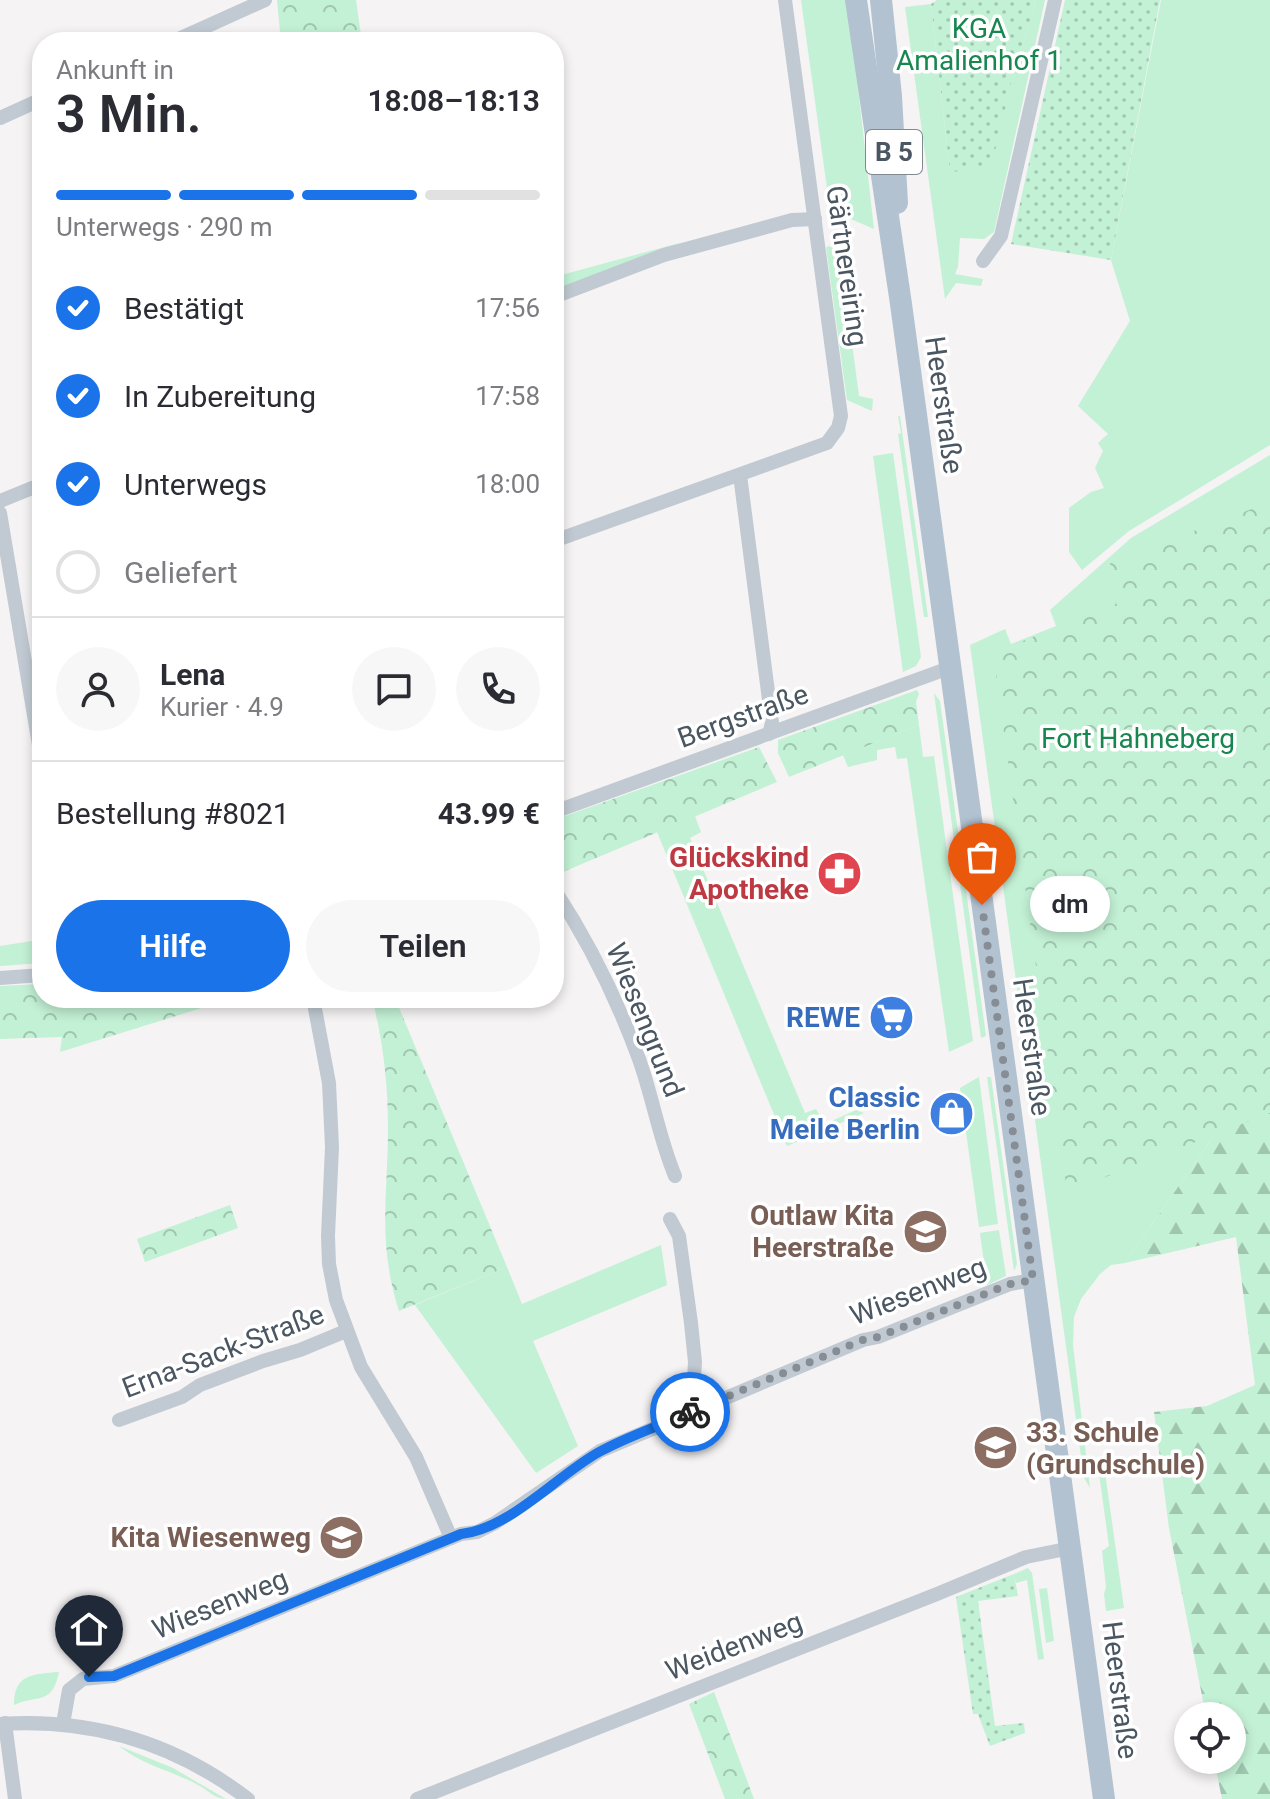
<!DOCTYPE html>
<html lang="de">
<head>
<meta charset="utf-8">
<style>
	:root { --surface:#fff; --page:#f7f7f7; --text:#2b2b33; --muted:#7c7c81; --line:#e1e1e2; --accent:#1a73e8 }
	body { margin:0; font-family:Roboto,sans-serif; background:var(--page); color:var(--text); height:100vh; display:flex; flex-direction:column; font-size:30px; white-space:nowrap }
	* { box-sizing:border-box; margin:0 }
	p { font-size:26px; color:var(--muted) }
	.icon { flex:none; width:44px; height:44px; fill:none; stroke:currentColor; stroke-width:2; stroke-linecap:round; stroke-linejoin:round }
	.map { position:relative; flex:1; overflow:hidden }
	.drawer { position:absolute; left:32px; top:32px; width:532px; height:976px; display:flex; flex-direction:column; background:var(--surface); border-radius:32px; box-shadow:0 4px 12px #0003 }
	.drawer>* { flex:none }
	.tools { position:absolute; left:1174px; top:1702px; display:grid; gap:16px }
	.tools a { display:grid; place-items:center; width:72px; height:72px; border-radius:50%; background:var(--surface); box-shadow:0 4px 12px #0003; font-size:40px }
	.pin { position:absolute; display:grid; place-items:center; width:68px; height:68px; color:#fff; margin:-82px -34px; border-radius:50% 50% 50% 0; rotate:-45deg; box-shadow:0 0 8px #0007 }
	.pin .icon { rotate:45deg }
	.courier { position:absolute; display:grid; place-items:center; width:80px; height:80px; margin:-40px; border:6px solid #1a73e8; border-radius:50%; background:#fff; color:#222; box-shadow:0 2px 10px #0007 }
	.bubble { position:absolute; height:56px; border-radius:28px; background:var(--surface); box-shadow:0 4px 12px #0003; font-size:26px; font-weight:600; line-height:56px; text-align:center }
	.summary em { font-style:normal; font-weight:600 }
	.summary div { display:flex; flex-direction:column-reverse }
	.summary { display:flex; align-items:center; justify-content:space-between; height:136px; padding:0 24px }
	h1 { font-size:52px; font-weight:600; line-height:60px }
	.bar { display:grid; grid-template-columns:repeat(4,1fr); gap:12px 8px; align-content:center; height:96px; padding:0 24px }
	.bar i { height:10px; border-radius:6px; background:var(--line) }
	.bar .active { background:var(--accent) }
	.bar p { grid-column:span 4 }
	.line { display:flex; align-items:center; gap:20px; padding:0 24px; border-top:2px solid var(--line) }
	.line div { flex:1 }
	.round { display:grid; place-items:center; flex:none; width:84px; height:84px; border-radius:42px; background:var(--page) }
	ol { padding:0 24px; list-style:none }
	li { display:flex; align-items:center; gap:24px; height:88px }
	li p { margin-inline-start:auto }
	li .icon { padding:8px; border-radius:50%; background:var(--accent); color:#fff; stroke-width:4 }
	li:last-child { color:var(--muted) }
	li i { width:44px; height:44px; border:4px solid var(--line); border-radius:50% }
	.cta { display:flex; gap:16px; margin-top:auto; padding:16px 24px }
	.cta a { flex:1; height:92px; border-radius:48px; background:var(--accent); color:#fff; font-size:32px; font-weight:600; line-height:92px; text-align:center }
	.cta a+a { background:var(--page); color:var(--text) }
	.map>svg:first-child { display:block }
	.grass { fill:#c3f1d5 }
	.forest { fill:url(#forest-firs) }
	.park { fill:url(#park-crowns) }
	.garden { fill:url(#garden-dots) }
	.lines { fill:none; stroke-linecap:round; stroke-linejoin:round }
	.street { stroke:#c1cad2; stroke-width:14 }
	.primary { stroke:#b3c2d1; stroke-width:22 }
	.done { stroke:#868d94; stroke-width:8; stroke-dasharray:0 14.4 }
	.route { stroke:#1a73e8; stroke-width:10 }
	.labels { text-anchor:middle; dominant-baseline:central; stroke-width:7; stroke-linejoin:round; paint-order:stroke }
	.shield { fill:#fff; stroke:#808990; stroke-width:2 }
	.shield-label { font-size:26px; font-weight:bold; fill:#4a5661 }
	.park-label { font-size:28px; fill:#17864f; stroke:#fff }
	.street-label { font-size:28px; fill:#4a5661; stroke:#fff }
	.health-label { font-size:28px; font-weight:bold; fill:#be3a42; stroke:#fff; text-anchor:end }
	.shop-label { font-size:28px; font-weight:bold; fill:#366cbe; stroke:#fff; text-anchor:end }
	.education-label { font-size:28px; font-weight:bold; fill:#785e54; stroke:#fff; text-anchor:end }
</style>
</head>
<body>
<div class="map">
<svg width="1270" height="1799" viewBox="0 0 1270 1799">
	<defs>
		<pattern id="forest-firs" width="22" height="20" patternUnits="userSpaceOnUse" patternTransform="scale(2)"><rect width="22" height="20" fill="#c3f1d5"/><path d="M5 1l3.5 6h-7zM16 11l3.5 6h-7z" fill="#a0c6b0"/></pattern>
		<pattern id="park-crowns" width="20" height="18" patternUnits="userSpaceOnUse" patternTransform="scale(2)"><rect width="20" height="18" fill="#c3f1d5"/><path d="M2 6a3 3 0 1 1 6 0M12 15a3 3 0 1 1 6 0" fill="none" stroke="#a0c6b0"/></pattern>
		<pattern id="garden-dots" width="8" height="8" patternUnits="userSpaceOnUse" patternTransform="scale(2)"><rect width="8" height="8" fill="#c3f1d5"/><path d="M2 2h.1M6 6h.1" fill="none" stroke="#a0c6b0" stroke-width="1.8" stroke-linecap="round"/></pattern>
	</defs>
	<rect width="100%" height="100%" fill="#f5f3f3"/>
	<g class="grass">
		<polygon points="801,0 848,0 874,229 830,210"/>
		<polygon points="1036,0 1045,0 994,232 984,239 960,238 958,267 955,274 983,279 981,286 956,283 945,299 905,7 931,4 950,172 1011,82"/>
		<polygon points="1161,0 1270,0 1270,445 1129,531 1082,570 1069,552 1069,508 1091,492 1104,488 1095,468 1103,451 1098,443 1108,434 1078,406 1130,321 1111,260"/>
		<polygon points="683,242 554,290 554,277"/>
		<path d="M828 246C841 250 852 252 855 267H842L859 396 873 399 872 411 847 400 826 248Z"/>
		<polygon points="898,416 900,416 928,617 924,617 898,434 901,433"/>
		<polygon points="893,453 921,657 916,666 903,672 873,456"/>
		<polygon points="1270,455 1270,1092 1238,1101 1125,1263 1111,1265 1100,1274 1081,1299 1074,1317 1073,1345 1090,1488 1084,1478 970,645 1005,629 1011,644 1056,626 1050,610 1131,538"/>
		<polygon points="934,693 940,701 986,1036 981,1038"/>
		<polygon points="919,725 923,757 934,756 973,1041 949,1052 907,758 897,759 895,747 877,750 877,760 848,767 843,755"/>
		<polygon points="695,816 701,832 690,838 805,1113 816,1109 825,1124 856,1110 864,1113 787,1146 657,832"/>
		<polygon points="42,935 42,963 0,966 0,946 38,940"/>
		<polygon points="979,1077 998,1224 979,1227 960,1088"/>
		<polygon points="987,1077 991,1077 1017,1264 1014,1271"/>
		<polygon points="999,1230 1006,1276 987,1285 980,1233"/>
		<polygon points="661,1245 667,1285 533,1341 578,1446 536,1473 415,1305 507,1267 522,1304"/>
		<polygon points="1104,1465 1124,1608 1106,1611 1104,1594 1106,1587 1102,1551 1109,1546 1098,1466"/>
		<polygon points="1028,1568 1032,1573 1044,1659 1038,1660 1027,1580 1016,1583 1014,1574"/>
		<polygon points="1047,1588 1054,1641 1046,1643 1039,1589"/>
		<path d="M59 1672C52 1706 38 1694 14 1705 14 1674 33 1674 59 1672Z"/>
		<path d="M119 1746 173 1768 226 1799C215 1799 208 1790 198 1785 173 1771 142 1765 119 1746Z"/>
	</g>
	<polygon class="forest" points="1270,1092 1270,1799 1222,1799 1214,1760 1232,1760 1232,1716 1206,1716 1169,1528 1154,1412 1207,1406 1255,1385 1236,1237 1125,1263 1238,1101"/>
	<g class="park">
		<polygon points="277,0 356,0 362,42 281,42"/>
		<polygon points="1270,502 1270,1113 1067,1192 993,653 1116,604 1110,563"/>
		<polygon points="917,690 919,694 916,702 919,725 789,777 778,753 778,740"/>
		<polygon points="759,747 777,782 558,874 554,868 554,820"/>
		<polygon points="42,984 42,998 234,998 60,1052 62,1037 0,1039 0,986"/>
		<path d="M372 998H395L507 1267 399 1311C377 1242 388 1197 388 1127 388 1084 383 1040 372 998Z"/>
		<polygon points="230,1205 238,1228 145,1262 137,1239"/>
		<polygon points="714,1692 754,1799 725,1799 689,1704"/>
	</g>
	<g class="garden">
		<polygon points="937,0 1036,0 1011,83 991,168 950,172 931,4"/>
		<polygon points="1065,0 1160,0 1111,260 1011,244"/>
		<polygon points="1014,1574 1018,1596 978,1601 995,1726 1024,1723 1025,1733 990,1746 978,1714 973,1714 956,1597"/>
	</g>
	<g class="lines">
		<g class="street">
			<polyline points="172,42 265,0"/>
			<polyline points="0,118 42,99"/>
			<polyline points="983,261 1001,236 1055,0"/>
			<polyline points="554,297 664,255 792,220 815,219"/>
			<polyline points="740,475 772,723 769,734"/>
			<polyline points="0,501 42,484"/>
			<polyline points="0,513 42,763"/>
			<polyline points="554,541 827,443 838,428 841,416 785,0"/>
			<polyline points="554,765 555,774"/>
			<polyline points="554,812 949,668"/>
			<path d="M554 889C589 942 617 999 639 1059 653 1098 659 1138 675 1176"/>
			<polyline points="0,978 42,975"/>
			<polyline points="313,998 329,1083 332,1147 328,1236 329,1264 336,1300 361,1367 416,1457 451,1538"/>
			<polyline points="670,1219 679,1236 691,1323 695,1362 692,1411"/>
			<polyline points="119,1420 182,1397 200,1385 263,1361 300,1350 346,1331"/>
			<polyline points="5,1723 15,1799"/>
			<path d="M0 1724C92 1718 175 1743 248 1799"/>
			<polyline points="63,1724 69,1690 83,1679 114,1676 461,1534 477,1532 495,1523 600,1451 863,1340 878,1337 1010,1284 1033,1280"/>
			<polyline points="417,1799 937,1594 1026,1557 1071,1548"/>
		</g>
		<g class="primary">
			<polyline points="856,0 901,304 1104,1799"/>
			<polyline points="881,0 891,96 897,203"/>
		</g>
	</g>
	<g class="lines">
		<polyline class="done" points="690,1412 863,1340 878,1337 1010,1284 1033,1280 982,905"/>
		<path class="route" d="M89 1677 114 1676 461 1534C510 1529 556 1476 599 1452 628 1436 660 1426 690 1412"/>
	</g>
	<defs>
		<symbol id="pharmacy-disc" viewBox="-11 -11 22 22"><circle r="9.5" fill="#e0444e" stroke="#fff"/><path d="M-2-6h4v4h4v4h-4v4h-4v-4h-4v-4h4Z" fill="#fff"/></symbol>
		<symbol id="supermarket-disc" viewBox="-11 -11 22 22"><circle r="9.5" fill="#3f7fe0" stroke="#fff"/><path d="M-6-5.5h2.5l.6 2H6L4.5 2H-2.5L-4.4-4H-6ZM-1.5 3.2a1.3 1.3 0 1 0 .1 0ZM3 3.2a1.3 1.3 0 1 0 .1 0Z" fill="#fff"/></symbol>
		<symbol id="shop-disc" viewBox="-11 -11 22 22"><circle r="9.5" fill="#3f7fe0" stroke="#fff"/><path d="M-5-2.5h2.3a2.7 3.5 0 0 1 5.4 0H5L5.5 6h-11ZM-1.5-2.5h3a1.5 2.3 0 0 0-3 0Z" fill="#fff"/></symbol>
		<symbol id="school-disc" viewBox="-11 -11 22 22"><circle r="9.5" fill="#8d6e63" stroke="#fff"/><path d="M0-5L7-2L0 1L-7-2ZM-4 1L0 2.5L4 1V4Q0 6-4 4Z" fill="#fff"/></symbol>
	</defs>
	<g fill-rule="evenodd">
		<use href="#pharmacy-disc" x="814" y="848" width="51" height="51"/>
		<use href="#supermarket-disc" x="866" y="992" width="51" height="51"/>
		<use href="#shop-disc" x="926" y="1088" width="51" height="51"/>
		<use href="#school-disc" x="900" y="1206" width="51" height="51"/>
		<use href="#school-disc" x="970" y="1422" width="51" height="51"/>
		<use href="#school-disc" x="316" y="1512" width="51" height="51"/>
	</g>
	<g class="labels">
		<rect class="shield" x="866" y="130" width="56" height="44" rx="6"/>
		<g class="shield-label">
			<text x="894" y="152">B 5</text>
		</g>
		<g class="park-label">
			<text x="979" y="28">KGA<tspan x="979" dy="32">Amalienhof 1</tspan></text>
			<text x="1138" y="738">Fort Hahneberg</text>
		</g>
		<g class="street-label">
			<text transform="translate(847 266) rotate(82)">Gärtnereiring</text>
			<text transform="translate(944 405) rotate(82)">Heerstraße</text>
			<text transform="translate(743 716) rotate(-20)">Bergstraße</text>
			<text transform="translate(645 1020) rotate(68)">Wiesengrund</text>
			<text transform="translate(1032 1047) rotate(82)">Heerstraße</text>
			<text transform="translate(918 1291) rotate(-21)">Wiesenweg</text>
			<text transform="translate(223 1351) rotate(-21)">Erna-Sack-Straße</text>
			<text transform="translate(220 1604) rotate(-22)">Wiesenweg</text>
			<text transform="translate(734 1646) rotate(-21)">Weidenweg</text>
			<text transform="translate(1120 1690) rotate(83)">Heerstraße</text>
		</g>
		<g class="health-label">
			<text x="809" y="857">Glückskind<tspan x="809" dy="32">Apotheke</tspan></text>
		</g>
		<g class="shop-label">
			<text x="860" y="1017">REWE</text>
			<text x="920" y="1097">Classic<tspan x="920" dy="32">Meile Berlin</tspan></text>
		</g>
		<g class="education-label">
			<text x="894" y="1215">Outlaw Kita<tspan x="894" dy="32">Heerstraße</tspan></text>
			<text x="1026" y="1432" text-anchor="start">33. Schule<tspan x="1026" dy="32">(Grundschule)</tspan></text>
			<text x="311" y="1537">Kita Wiesenweg</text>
		</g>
	</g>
</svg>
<div class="tools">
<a><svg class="icon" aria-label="locate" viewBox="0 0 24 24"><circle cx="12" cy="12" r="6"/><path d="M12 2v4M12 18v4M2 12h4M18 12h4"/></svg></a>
</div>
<div class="pin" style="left:982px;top:905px;background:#ea580c"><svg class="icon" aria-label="bag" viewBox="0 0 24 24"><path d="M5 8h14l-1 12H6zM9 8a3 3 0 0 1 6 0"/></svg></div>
<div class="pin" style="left:89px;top:1677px;background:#1f2937"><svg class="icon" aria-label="home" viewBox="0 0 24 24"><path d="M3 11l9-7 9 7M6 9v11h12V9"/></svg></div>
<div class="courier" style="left:690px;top:1412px"><svg class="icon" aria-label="bike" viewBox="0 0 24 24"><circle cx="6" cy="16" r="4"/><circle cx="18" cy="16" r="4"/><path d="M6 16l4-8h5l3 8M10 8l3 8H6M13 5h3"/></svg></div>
<div class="bubble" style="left:1030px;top:876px;width:80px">dm</div>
<section class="drawer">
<div class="summary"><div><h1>3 Min.</h1><p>Ankunft in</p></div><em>18:08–18:13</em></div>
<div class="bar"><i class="active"></i><i class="active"></i><i class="active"></i><i></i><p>Unterwegs · 290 m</p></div>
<ol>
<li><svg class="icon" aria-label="check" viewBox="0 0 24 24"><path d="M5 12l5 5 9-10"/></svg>Bestätigt<p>17:56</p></li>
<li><svg class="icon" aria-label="check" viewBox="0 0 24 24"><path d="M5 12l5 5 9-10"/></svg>In Zubereitung<p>17:58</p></li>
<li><svg class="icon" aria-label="check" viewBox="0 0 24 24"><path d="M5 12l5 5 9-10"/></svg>Unterwegs<p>18:00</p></li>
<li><i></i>Geliefert</li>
</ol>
<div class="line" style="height:144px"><a class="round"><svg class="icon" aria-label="person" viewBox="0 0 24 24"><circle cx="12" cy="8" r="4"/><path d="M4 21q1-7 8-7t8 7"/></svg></a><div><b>Lena</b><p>Kurier · 4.9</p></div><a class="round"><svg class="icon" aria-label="chat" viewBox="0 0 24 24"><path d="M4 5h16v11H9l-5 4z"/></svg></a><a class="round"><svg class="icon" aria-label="phone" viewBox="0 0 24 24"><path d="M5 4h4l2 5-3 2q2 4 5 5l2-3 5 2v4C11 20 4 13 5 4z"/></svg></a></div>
<div class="line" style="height:104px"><div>Bestellung #8021</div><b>43.99 €</b></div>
<div class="cta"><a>Hilfe</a><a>Teilen</a></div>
</section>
</div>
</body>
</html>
